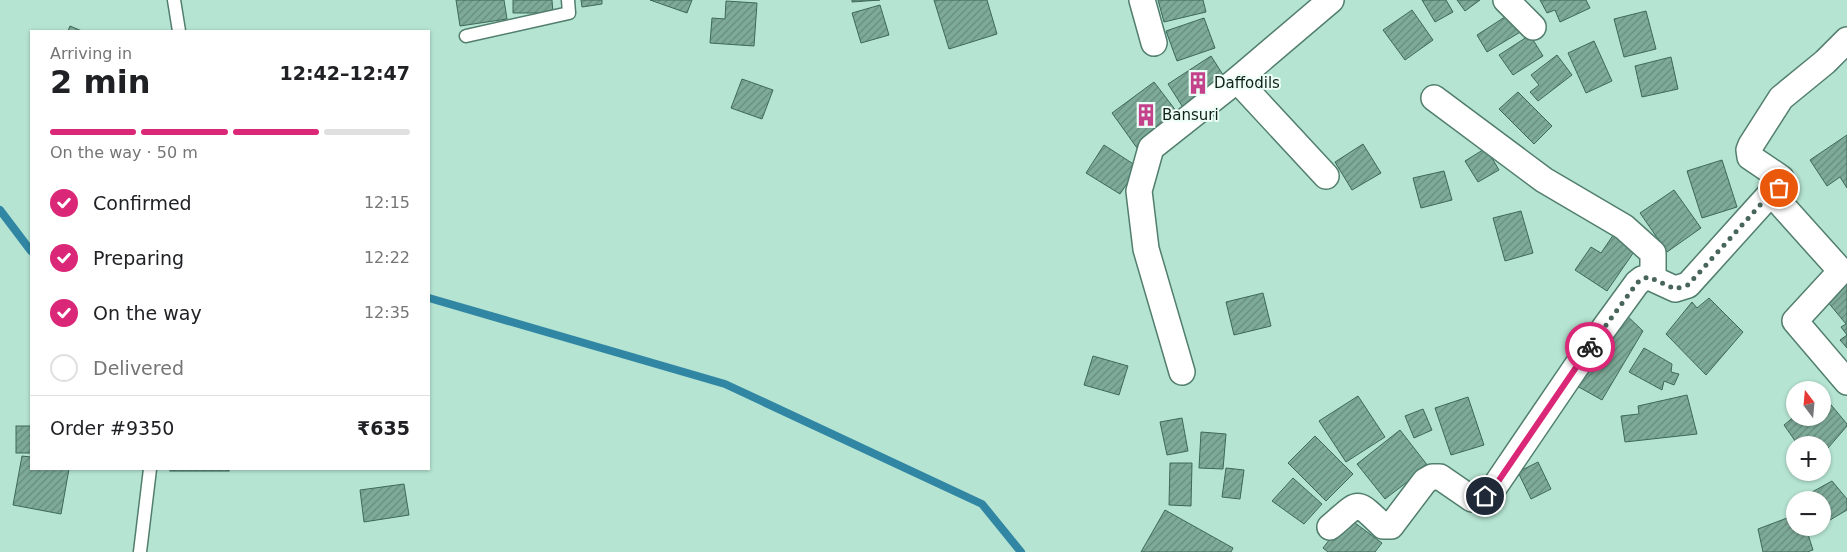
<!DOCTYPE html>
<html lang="en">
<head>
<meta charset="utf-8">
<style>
	:root { --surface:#fff; --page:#f6f6f6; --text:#202124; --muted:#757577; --line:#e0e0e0; --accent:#db2777 }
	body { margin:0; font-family:"DejaVu Sans",sans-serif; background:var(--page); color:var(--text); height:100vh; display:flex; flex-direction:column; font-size:19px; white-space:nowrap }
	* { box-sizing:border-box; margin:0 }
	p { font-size:16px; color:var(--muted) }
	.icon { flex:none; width:28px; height:28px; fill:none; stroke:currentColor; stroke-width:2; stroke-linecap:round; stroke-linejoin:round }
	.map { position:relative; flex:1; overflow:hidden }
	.side { position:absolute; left:30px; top:30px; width:400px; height:440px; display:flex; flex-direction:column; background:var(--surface); border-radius:0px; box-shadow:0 1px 4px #0004 }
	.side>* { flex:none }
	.needle { width:32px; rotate:344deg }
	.fabs { position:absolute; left:1786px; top:381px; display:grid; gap:10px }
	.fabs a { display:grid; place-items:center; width:45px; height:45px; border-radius:50%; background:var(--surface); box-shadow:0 1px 4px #0004; font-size:25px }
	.pin { position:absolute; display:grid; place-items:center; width:42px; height:42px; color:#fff; margin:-21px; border:2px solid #fff; border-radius:50%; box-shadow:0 1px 5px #0007 }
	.courier { position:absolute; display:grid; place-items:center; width:50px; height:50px; margin:-25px; border:4px solid #db2777; border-radius:50%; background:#fff; color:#222; box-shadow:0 1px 6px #0007 }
	.overview em { font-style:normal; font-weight:600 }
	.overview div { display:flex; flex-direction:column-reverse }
	.overview { display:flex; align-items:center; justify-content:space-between; height:85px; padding:0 20px }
	h1 { font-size:32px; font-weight:600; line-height:38px }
	.bar { display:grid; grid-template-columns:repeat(4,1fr); gap:8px 5px; align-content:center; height:60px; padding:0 20px }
	.bar i { height:6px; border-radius:4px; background:var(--line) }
	.bar .selected { background:var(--accent) }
	.bar p { grid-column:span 4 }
	.line { display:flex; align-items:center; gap:12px; padding:0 20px; border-top:1px solid var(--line) }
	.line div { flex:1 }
	ol { padding:0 20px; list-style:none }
	li { display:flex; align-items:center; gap:15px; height:55px }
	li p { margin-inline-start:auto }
	li .icon { padding:5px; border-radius:50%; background:var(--accent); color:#fff; stroke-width:4 }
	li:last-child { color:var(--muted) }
	li i { width:28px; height:28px; border:2px solid var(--line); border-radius:50% }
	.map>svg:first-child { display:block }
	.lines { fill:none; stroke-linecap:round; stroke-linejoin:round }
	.stream { stroke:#3186a4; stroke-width:8 }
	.building { fill:url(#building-hatch); stroke:#3e695a }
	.lane-casing { stroke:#527e6e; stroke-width:15 }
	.street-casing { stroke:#527e6e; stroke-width:28 }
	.lane { stroke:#fff; stroke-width:12 }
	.street { stroke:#fff; stroke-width:25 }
	.done { stroke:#48655a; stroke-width:5; stroke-dasharray:0 9 }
	.route { stroke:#db2777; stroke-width:6 }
	.labels { text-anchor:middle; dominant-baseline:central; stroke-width:4; stroke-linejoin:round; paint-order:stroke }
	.poi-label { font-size:15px; fill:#0e2019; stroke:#ecfef6; text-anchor:start }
</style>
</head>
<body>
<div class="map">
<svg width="1847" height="552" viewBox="0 0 1847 552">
	<defs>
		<pattern id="building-hatch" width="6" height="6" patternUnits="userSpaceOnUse" patternTransform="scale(1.25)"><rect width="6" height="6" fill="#7eab99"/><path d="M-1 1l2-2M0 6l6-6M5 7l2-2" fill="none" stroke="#668b7c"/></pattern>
	</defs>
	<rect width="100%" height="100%" fill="#b5e4d2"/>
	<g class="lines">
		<g class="stream">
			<polyline points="0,210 31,251"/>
			<polyline points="429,298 725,384 982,504 1021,552"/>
		</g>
	</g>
	<g class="building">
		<polygon points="456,0 504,0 507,19 460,26"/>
		<polygon points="513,0 552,0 553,13 513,13"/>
		<polygon points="581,0 602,0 602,4 582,7"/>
		<polygon points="650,0 692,0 687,13"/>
		<polygon points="852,0 880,0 852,2"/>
		<polygon points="934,0 987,0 997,34 949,49"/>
		<polygon points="1158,0 1203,0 1206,12 1164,22"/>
		<polygon points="1422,0 1446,0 1453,12 1435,22"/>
		<polygon points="1457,0 1480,0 1465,11"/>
		<polygon points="1540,0 1586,0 1590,8 1560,22 1555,10 1547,13"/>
		<polygon points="726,1 757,3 754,46 710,43 712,18 725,19"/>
		<polygon points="880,5 889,35 861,43 852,13"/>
		<polygon points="1412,10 1433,40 1405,60 1383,30"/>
		<polygon points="1646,11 1656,49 1624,57 1614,19"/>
		<polygon points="1511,13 1522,31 1487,52 1477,35"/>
		<polygon points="1204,18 1215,48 1177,61 1166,31"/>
		<polygon points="70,26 82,31 68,31"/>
		<polygon points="1530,35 1543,56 1513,75 1499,55"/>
		<polygon points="1594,41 1612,81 1586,93 1568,53"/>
		<polygon points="1557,55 1572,75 1538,101 1530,92 1539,85 1531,75"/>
		<polygon points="1211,56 1227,81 1184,109 1168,84"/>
		<polygon points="1671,57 1678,89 1642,97 1635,66"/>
		<polygon points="742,79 773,90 762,119 731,108"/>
		<polygon points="1154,82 1180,116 1137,148 1112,113"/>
		<polygon points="1518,92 1552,126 1534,144 1499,109"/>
		<polygon points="1847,135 1847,188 1840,177 1827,186 1810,160"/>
		<polygon points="1363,144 1381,173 1352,190 1335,162"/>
		<polygon points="1104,145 1138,167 1120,194 1086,173"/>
		<polygon points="1486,148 1499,170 1478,182 1465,161"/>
		<polygon points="1722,160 1737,207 1702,218 1687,171"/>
		<polygon points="1444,171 1452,200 1421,208 1413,178"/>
		<polygon points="1674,190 1701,228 1667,252 1640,213"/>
		<polygon points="1521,211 1533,253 1505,261 1493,218"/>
		<polygon points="1616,231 1638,246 1607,291 1575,270 1591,247 1601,253"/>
		<polygon points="1847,284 1847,348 1840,340 1847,335 1841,327 1846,324 1827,301"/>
		<polygon points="1263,293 1271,326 1234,335 1226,302"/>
		<polygon points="1709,298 1743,332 1706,375 1666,334 1692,302 1697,308"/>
		<polygon points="1623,312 1643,331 1602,400 1577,386"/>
		<polygon points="1644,348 1672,364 1671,372 1679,374 1674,385 1664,381 1662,390 1629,372"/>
		<polygon points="1093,356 1128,366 1119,395 1084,385"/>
		<polygon points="1813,382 1819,390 1801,390"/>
		<polygon points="1795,394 1795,410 1788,399"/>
		<polygon points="1822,394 1847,424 1847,426 1822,455 1822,445 1798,445 1784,425 1795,416 1795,418 1822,418"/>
		<polygon points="1687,395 1697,434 1625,442 1621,416 1639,414 1638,406"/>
		<polygon points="1358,396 1385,437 1346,462 1319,421"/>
		<polygon points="1468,397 1484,445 1451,455 1435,408"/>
		<polygon points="1423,409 1432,430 1414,438 1405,416"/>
		<polygon points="1182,418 1188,451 1167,455 1160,422"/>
		<rect x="16" y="426" width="15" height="27"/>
		<polygon points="1400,430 1428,466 1385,499 1357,464"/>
		<polygon points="1201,432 1226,434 1223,469 1199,468"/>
		<polygon points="1315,436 1353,474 1326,501 1288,463"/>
		<polygon points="22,456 31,457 31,469 69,469 61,514 13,505"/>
		<polygon points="1538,462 1551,489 1531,499 1518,472"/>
		<polygon points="1170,463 1192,463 1191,506 1169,505"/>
		<polygon points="1226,468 1244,470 1240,499 1222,497"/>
		<rect x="170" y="469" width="59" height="2"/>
		<polygon points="1293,478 1322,504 1304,524 1272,501"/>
		<polygon points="1832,481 1847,499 1847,510 1823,524 1822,500 1805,500 1803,497"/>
		<polygon points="404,484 409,515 364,522 360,490"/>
		<polygon points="1165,510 1233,548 1231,552 1141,552"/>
		<polygon points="1795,515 1795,528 1806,528 1813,550 1807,552 1763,552 1758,529"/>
		<polygon points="1347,517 1382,543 1375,552 1328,552 1323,548"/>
	</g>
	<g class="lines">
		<defs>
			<g id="lane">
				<polyline points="174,0 179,31"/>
				<polyline points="466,36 569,13 568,0"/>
				<polyline points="140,552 150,469"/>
			</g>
			<g id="street">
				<polyline points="1142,0 1154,43"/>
				<polyline points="1506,0 1533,27"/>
				<polyline points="1237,80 1326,176"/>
				<polyline points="1434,98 1544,180 1624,227 1653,253 1653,278"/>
				<polyline points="1771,193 1841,271 1795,321 1847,382"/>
				<polyline points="1182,372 1146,249 1139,191 1151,148 1237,80 1331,0"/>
				<path d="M1330 527C1360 502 1354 498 1383 526H1391L1425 481 1432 477H1440L1472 499 1481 498 1491 492 1578 364 1637 283 1642 279 1649 277 1675 289 1688 285 1771 193 1779 188 1782 183 1781 178 1750 157 1749 150 1751 145 1781 98 1825 62 1847 40"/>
			</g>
		</defs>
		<use href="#lane" class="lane-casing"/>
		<use href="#street" class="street-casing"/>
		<use href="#lane" class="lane"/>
		<use href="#street" class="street"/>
	</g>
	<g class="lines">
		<polyline class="done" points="1590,347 1637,283 1642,279 1649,277 1675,289 1688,285 1771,193 1779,188"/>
		<polyline class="route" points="1485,496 1493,489 1590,347"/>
	</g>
	<defs>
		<symbol id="building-bare" viewBox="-9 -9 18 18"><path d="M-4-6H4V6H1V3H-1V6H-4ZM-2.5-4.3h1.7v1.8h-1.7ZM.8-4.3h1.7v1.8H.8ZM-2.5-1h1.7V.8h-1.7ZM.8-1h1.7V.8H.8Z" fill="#c3428b" stroke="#ecfef6" stroke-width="2.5" paint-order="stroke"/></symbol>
	</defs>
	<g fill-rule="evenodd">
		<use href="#building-bare" x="1182" y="67" width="32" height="32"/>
		<use href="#building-bare" x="1130" y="99" width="32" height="32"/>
	</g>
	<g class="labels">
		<g class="poi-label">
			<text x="1214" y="83">Daffodils</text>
			<text x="1162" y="115">Bansuri</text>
		</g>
	</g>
</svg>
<div class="fabs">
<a><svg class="needle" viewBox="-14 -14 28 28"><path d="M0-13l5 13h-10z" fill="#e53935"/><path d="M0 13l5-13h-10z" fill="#757577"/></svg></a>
<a>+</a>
<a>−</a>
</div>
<div class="pin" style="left:1779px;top:188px;background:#ea580c"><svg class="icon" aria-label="bag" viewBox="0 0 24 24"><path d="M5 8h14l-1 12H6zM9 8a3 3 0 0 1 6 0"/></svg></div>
<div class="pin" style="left:1485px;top:496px;background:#1f2937"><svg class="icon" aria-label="home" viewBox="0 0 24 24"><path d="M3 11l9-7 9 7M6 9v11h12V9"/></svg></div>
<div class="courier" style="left:1590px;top:347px"><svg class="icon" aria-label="bike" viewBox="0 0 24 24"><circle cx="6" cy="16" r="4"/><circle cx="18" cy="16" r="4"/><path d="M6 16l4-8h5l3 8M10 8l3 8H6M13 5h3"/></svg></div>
<section class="side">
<div class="overview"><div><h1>2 min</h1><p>Arriving in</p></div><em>12:42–12:47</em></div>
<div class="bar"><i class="selected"></i><i class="selected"></i><i class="selected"></i><i></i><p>On the way · 50 m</p></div>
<ol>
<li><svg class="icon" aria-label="check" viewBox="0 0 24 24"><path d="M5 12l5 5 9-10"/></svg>Confirmed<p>12:15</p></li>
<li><svg class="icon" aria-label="check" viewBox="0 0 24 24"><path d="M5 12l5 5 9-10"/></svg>Preparing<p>12:22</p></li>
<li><svg class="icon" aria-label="check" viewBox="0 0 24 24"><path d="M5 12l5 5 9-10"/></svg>On the way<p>12:35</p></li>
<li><i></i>Delivered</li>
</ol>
<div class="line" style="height:65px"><div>Order #9350</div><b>₹635</b></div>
</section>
</div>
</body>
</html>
